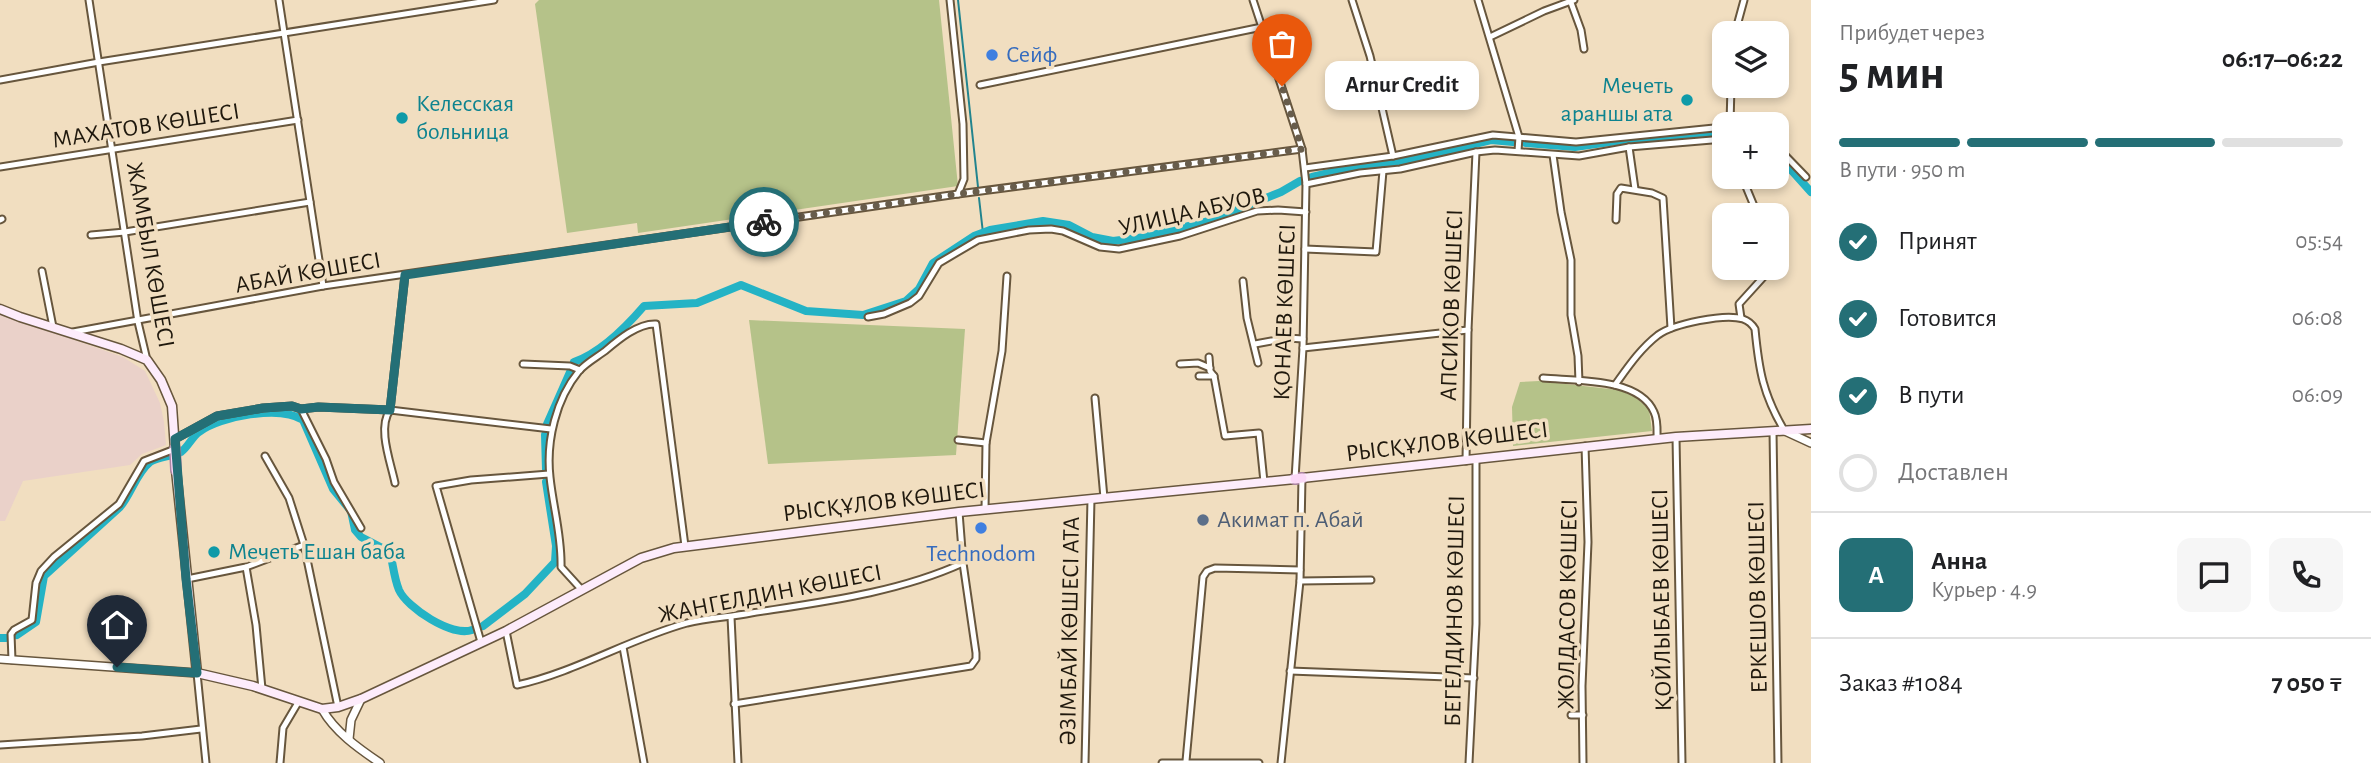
<!DOCTYPE html>
<html lang="ru">
<head>
<meta charset="utf-8">
<style>
	:root { --surface:#fff; --page:#f6f6f6; --text:#202124; --muted:#757577; --line:#e0e0e0; --accent:#246f76 }
	body { margin:0; font-family:"Alegreya Sans",sans-serif; background:var(--page); color:var(--text); height:100vh; display:flex; flex-direction:column; font-size:26px; white-space:nowrap }
	* { box-sizing:border-box; margin:0 }
	p { font-size:23px; color:var(--muted) }
	.icon { flex:none; width:38px; height:38px; fill:none; stroke:currentColor; stroke-width:2; stroke-linecap:round; stroke-linejoin:round }
	.map { position:relative; flex:1; overflow:hidden }
	.drawer { display:flex; flex-direction:column; background:var(--surface); width:560px }
	.drawer>* { flex:none }
	.controls { position:absolute; left:1712px; top:21px; display:grid; gap:14px }
	.controls a { display:grid; place-items:center; width:77px; height:77px; border-radius:14px; background:var(--surface); box-shadow:0 4px 10px #0003; font-size:35px }
	.pin { position:absolute; display:grid; place-items:center; width:60px; height:60px; color:#fff; margin:-72px -30px; border-radius:50% 50% 50% 0; rotate:-45deg; box-shadow:0 0 7px #0007 }
	.pin .icon { rotate:45deg }
	.courier { position:absolute; display:grid; place-items:center; width:70px; height:70px; margin:-35px; border:5px solid #246f76; border-radius:50%; background:#fff; color:#222; box-shadow:0 2px 9px #0007 }
	.bubble { position:absolute; height:49px; border-radius:14px; background:var(--surface); box-shadow:0 4px 10px #0003; font-size:23px; font-weight:700; line-height:49px; text-align:center }
	.summary em { font-style:normal; font-weight:700 }
	.summary div { display:flex; flex-direction:column-reverse }
	.summary { display:flex; align-items:center; justify-content:space-between; height:119px; padding:0 28px }
	h1 { font-size:46px; font-weight:700; line-height:52px }
	.bar { display:grid; grid-template-columns:repeat(4,1fr); gap:10px 7px; align-content:center; height:84px; padding:0 28px }
	.bar i { height:9px; border-radius:5px; background:var(--line) }
	.bar .current { background:var(--accent) }
	.bar p { grid-column:span 4 }
	.line { display:flex; align-items:center; gap:18px; padding:0 28px; border-top:2px solid var(--line) }
	.line div { flex:1 }
	.round { display:grid; place-items:center; flex:none; width:74px; height:74px; border-radius:14px; background:var(--page) }
	ol { padding:0 28px; list-style:none }
	li { display:flex; align-items:center; gap:21px; height:77px }
	li p { margin-inline-start:auto }
	li .icon { padding:7px; border-radius:50%; background:var(--accent); color:#fff; stroke-width:4 }
	li:last-child { color:var(--muted) }
	li i { width:38px; height:38px; border:4px solid var(--line); border-radius:50% }
	main { display:flex; flex:1; min-height:0 }
	.map>svg:first-child { display:block }
	.industrial { fill:#ead1c9 }
	.green { fill:#b5c289 }
	.lines { fill:none; stroke-linecap:round; stroke-linejoin:round }
	.stream { stroke:#22848e; stroke-width:2 }
	.canal { stroke:#24b3c5; stroke-width:8 }
	.minor-casing { stroke:#67563d; stroke-width:9 }
	.tertiary-casing { stroke:#67563d; stroke-width:10 }
	.secondary-casing { stroke:#67563d; stroke-width:11 }
	.primary-casing { stroke:#ac85a2; stroke-width:12 }
	.minor { stroke:#fff; stroke-width:5 }
	.tertiary { stroke:#fff; stroke-width:7 }
	.secondary { stroke:#fdecfb; stroke-width:8 }
	.primary { stroke:#fbd9f7; stroke-width:9 }
	.done { stroke:#685d4c; stroke-width:7; stroke-dasharray:0 12.6 }
	.route { stroke:#246f76; stroke-width:9 }
	.shop-dot { fill:#3f7fe0; stroke:#f1dec0; stroke-width:2.5 }
	.culture-dot { fill:#0f9aa8; stroke:#f1dec0; stroke-width:2.5 }
	.service-dot { fill:#5c6f8a; stroke:#f1dec0; stroke-width:2.5 }
	.labels { text-anchor:middle; dominant-baseline:central; stroke-width:7; stroke-linejoin:round; paint-order:stroke }
	.shop-label { font-size:24px; fill:#366cbe; stroke:#f1dec0; text-anchor:start }
	.culture-label { font-size:24px; fill:#0d838f; stroke:#f1dec0; text-anchor:start }
	.street-label { font-size:24px; fill:#1f180d; stroke:#f1dec0 }
	.service-label { font-size:24px; fill:#4e5e75; stroke:#f1dec0; text-anchor:start }
</style>
</head>
<body>
<main>
<div class="map">
<svg width="1811" height="763" viewBox="0 0 1811 763">
	<rect width="100%" height="100%" fill="#f1dec0"/>
	<polygon class="industrial" points="0,314 123,357 145,371 160,403 164,422 166,445 142,454 130,465 23,481 5,521 0,521"/>
	<g class="green">
		<polygon points="539,0 939,0 958,186 638,233 637,223 567,233 535,4"/>
		<polygon points="749,320 965,329 956,455 768,464"/>
		<polygon points="1539,381 1619,390 1635,397 1649,409 1652,431 1513,446 1512,407 1520,382"/>
	</g>
	<g class="lines">
		<g class="stream">
			<polyline points="958,0 978,187"/>
			<polyline points="979,198 983,233"/>
		</g>
		<g class="canal">
			<polyline points="1526,143 1575,147 1631,139 1724,133"/>
			<polyline points="1776,153 1811,192"/>
			<polyline points="1312,177 1359,166 1404,161 1491,140 1513,142"/>
			<path d="M574 362C602 352 626 327 644 306L697 303 741 285 806 311 863 315 906 301 919 289 933 263 974 236 990 230 1043 221 1069 225 1092 237 1113 241 1145 237 1209 221 1281 192 1300 181"/>
			<polyline points="547,424 570,372"/>
			<polyline points="545,435 546,470"/>
			<polyline points="483,626 525,594 555,562 556,546 546,482"/>
			<path d="M17 635 36 622 44 576 120 507C131 494 137 472 150 462 159 456 172 457 181 452 188 447 192 437 199 432 220 416 280 405 303 420L333 489 351 511 355 530 361 537 390 552C393 564 394 578 399 590 407 608 452 637 472 630"/>
			<polyline points="0,638 6,638"/>
		</g>
		<defs>
			<g id="minor">
				<polyline points="89,0 138,322 147,360"/>
				<polyline points="279,0 323,286"/>
				<polyline points="950,0 963,124 964,179 958,194"/>
				<polyline points="1253,0 1302,149 1306,184 1303,348 1295,479"/>
				<polyline points="1352,0 1370,56 1393,156"/>
				<polyline points="1478,0 1519,137 1518,151"/>
				<polyline points="1570,0 1581,30 1584,49"/>
				<polyline points="1735,33 1744,0"/>
				<polyline points="1490,37 1544,11 1574,0"/>
				<polyline points="0,80 99,62 494,0"/>
				<polyline points="980,85 1262,27"/>
				<polyline points="1730,124 1731,86"/>
				<polyline points="1776,146 1806,177"/>
				<polyline points="1629,147 1635,189"/>
				<polyline points="1553,155 1561,212 1571,260 1571,315 1578,356 1579,382"/>
				<polyline points="0,167 298,120"/>
				<polyline points="1305,168 1393,156 1493,135 1576,142 1724,127"/>
				<polyline points="1742,177 1754,206 1755,215"/>
				<polyline points="1306,184 1360,173 1400,169 1476,152 1495,150 1579,156 1629,147 1724,139"/>
				<polyline points="0,220 2,219"/>
				<polyline points="1616,220 1617,194 1621,188 1652,193 1663,198 1671,328"/>
				<polyline points="91,235 125,232 310,202"/>
				<polyline points="1305,249 1376,252 1383,171"/>
				<polyline points="42,271 53,327"/>
				<polyline points="1243,281 1247,318 1258,363"/>
				<polyline points="868,317 884,314 910,303 919,296 939,263 978,240 1029,230 1051,229 1063,231 1100,247 1119,249 1180,236 1257,211 1278,210 1306,212"/>
				<polyline points="1741,318 1739,304 1768,272 1769,268"/>
				<polyline points="73,332 323,286 958,194 1302,149"/>
				<polyline points="1255,344 1288,338 1303,339"/>
				<polyline points="1303,348 1468,330"/>
				<polyline points="1209,357 1210,371 1214,376 1225,436 1259,433 1264,482"/>
				<polyline points="523,364 570,366 580,370"/>
				<polyline points="1180,364 1198,363 1210,368"/>
				<polyline points="1199,376 1214,376"/>
				<path d="M1543 378C1574 381 1639 377 1654 412 1658 420 1657 430 1657 439"/>
				<path d="M1615 385C1628 367 1640 349 1658 335 1673 324 1725 313 1743 319 1749 321 1752 324 1755 329 1759 371 1763 394 1784 430"/>
				<polyline points="1095,398 1104,498"/>
				<polyline points="301,409 326,459 334,482 361,528"/>
				<polyline points="1773,431 1778,763"/>
				<polyline points="1676,437 1682,763"/>
				<polyline points="175,439 217,416 263,408 292,406 301,409 319,407 390,410 551,429"/>
				<polyline points="958,440 986,443"/>
				<polyline points="265,456 289,498 304,545 338,707"/>
				<polyline points="1466,461 1468,330 1476,152"/>
				<path d="M395 483C391 463 377 428 390 410L405 275"/>
				<polyline points="985,510 986,443 1002,351 1007,276"/>
				<polyline points="246,567 256,625 262,689"/>
				<polyline points="187,579 246,567 304,545"/>
				<polyline points="1300,581 1371,580"/>
				<path d="M581 589 561 567C562 536 553 507 550 477 546 441 556 399 579 371 586 363 597 357 605 351 618 340 638 323 656 324L685 546"/>
				<polyline points="731,617 738,763"/>
				<path d="M506 631 517 685C576 672 629 639 687 623 708 618 730 617 751 613 822 602 897 593 963 563"/>
				<polyline points="481,642 436,486 471,480 549,474"/>
				<polyline points="623,647 644,763"/>
				<polyline points="12,660 11,634 14,630 32,620 36,583 41,571 54,557 119,504 144,461 175,449"/>
				<polyline points="1290,671 1474,678"/>
				<polyline points="197,673 206,763"/>
				<polyline points="734,704 971,666 976,659 976,653 963,563 959,512"/>
				<polyline points="1571,715 1583,715"/>
				<polyline points="0,745 142,736 201,729"/>
				<polyline points="1186,761 1203,577 1207,571 1215,568 1300,570"/>
				<polyline points="280,763 283,728 299,701"/>
				<polyline points="1085,763 1091,499"/>
				<polyline points="1162,763 1259,763"/>
				<polyline points="1281,763 1300,581 1302,478"/>
				<polyline points="1469,763 1476,624 1476,459"/>
				<polyline points="1583,763 1582,686 1588,542 1585,446"/>
			</g>
			<g id="tertiary">
				<polyline points="1785,431 1811,443"/>
				<polyline points="0,659 197,673"/>
				<path d="M322 709C335 732 358 748 380 763"/>
				<polyline points="349,739 351,720 361,699"/>
			</g>
			<g id="secondary">
				<polyline points="0,309 20,317 121,349 147,360 161,380 172,406 175,449"/>
				<polyline points="176,470 197,673 253,686 322,709 338,707 361,699 506,631 641,558 674,548 959,512 1295,479"/>
				<polyline points="1302,478 1676,437 1811,429"/>
			</g>
			<g id="primary">
				<polyline points="175,449 176,470"/>
				<polyline points="1295,479 1302,478"/>
			</g>
		</defs>
		<use href="#minor" class="minor-casing"/>
		<use href="#tertiary" class="tertiary-casing"/>
		<use href="#secondary" class="secondary-casing"/>
		<use href="#primary" class="primary-casing"/>
		<use href="#minor" class="minor"/>
		<use href="#tertiary" class="tertiary"/>
		<use href="#secondary" class="secondary"/>
		<use href="#primary" class="primary"/>
	</g>
	<g class="lines">
		<polyline class="done" points="764,222 958,194 1302,149 1282,86"/>
		<polyline class="route" points="117,667 197,673 186,579 175,439 217,416 263,408 292,406 301,409 318,407 390,410 405,275 764,222"/>
	</g>
	<g class="shop-dot">
		<circle cx="992" cy="55" r="7"/>
		<circle cx="981" cy="528" r="7"/>
	</g>
	<g class="culture-dot">
		<circle cx="1687" cy="100" r="7"/>
		<circle cx="402" cy="118" r="7"/>
		<circle cx="214" cy="552" r="7"/>
	</g>
	<circle class="service-dot" cx="1203" cy="520" r="7"/>
	<g class="labels">
		<g class="shop-label">
			<text x="1006" y="55">Сейф</text>
			<text x="981" y="554" text-anchor="middle">Technodom</text>
		</g>
		<g class="culture-label">
			<text x="1673" y="86" text-anchor="end">Мечеть<tspan x="1673" dy="28">араншы ата</tspan></text>
			<text x="416" y="104">Келесская<tspan x="416" dy="28">больница</tspan></text>
			<text x="228" y="552">Мечеть Ешан баба</text>
		</g>
		<g class="street-label">
			<text transform="translate(146 126) rotate(-9)">МАХАТОВ КӨШЕСІ</text>
			<text transform="translate(1192 212) rotate(-13)">УЛИЦА АБУОВ</text>
			<text transform="translate(150 255) rotate(80)">ЖАМБЫЛ КӨШЕСІ</text>
			<text transform="translate(308 273) rotate(-10)">АБАЙ КӨШЕСІ</text>
			<text transform="translate(1452 305) rotate(-88)">АПСИКОВ КӨШЕСІ</text>
			<text transform="translate(1285 312) rotate(-88)">ҚОНАЕВ КӨШЕСІ</text>
			<text transform="translate(1447 442) rotate(-7)">РЫСҚҰЛОВ КӨШЕСІ</text>
			<text transform="translate(884 502) rotate(-7)">РЫСҚҰЛОВ КӨШЕСІ</text>
			<text transform="translate(770 594) rotate(-11)">ЖАНГЕЛДИН КӨШЕСІ</text>
			<text transform="translate(1758 597) rotate(-91)">ЕРКЕШОВ КӨШЕСІ</text>
			<text transform="translate(1662 600) rotate(-91)">ҚОЙЛЫБАЕВ КӨШЕСІ</text>
			<text transform="translate(1568 604) rotate(-89)">ЖОЛДАСОВ КӨШЕСІ</text>
			<text transform="translate(1455 611) rotate(-89)">БЕГЕЛДИНОВ КӨШЕСІ</text>
			<text transform="translate(1070 631) rotate(-89)">ӘЗІМБАЙ КӨШЕСІ АТА</text>
		</g>
		<g class="service-label">
			<text x="1217" y="520">Акимат п. Абай</text>
		</g>
	</g>
</svg>
<div class="controls">
<a><svg class="icon" aria-label="layers" viewBox="0 0 24 24"><path d="M12 4l9 5-9 5-9-5zM3 14l9 5 9-5"/></svg></a>
<a>+</a>
<a>−</a>
</div>
<div class="pin" style="left:1282px;top:86px;background:#ea580c"><svg class="icon" aria-label="bag" viewBox="0 0 24 24"><path d="M5 8h14l-1 12H6zM9 8a3 3 0 0 1 6 0"/></svg></div>
<div class="pin" style="left:117px;top:667px;background:#1f2937"><svg class="icon" aria-label="home" viewBox="0 0 24 24"><path d="M3 11l9-7 9 7M6 9v11h12V9"/></svg></div>
<div class="courier" style="left:764px;top:222px"><svg class="icon" aria-label="bike" viewBox="0 0 24 24"><circle cx="6" cy="16" r="4"/><circle cx="18" cy="16" r="4"/><path d="M6 16l4-8h5l3 8M10 8l3 8H6M13 5h3"/></svg></div>
<div class="bubble" style="left:1325px;top:61px;width:154px">Arnur Credit</div>
</div>
<section class="drawer">
<div class="summary"><div><h1>5 мин</h1><p>Прибудет через</p></div><em>06:17–06:22</em></div>
<div class="bar"><i class="current"></i><i class="current"></i><i class="current"></i><i></i><p>В пути · 950 m</p></div>
<ol>
<li><svg class="icon" aria-label="check" viewBox="0 0 24 24"><path d="M5 12l5 5 9-10"/></svg>Принят<p>05:54</p></li>
<li><svg class="icon" aria-label="check" viewBox="0 0 24 24"><path d="M5 12l5 5 9-10"/></svg>Готовится<p>06:08</p></li>
<li><svg class="icon" aria-label="check" viewBox="0 0 24 24"><path d="M5 12l5 5 9-10"/></svg>В пути<p>06:09</p></li>
<li><i></i>Доставлен</li>
</ol>
<div class="line" style="height:126px"><b class="round" style="background:var(--accent);color:#fff">А</b><div><b>Анна</b><p>Курьер · 4.9</p></div><a class="round"><svg class="icon" aria-label="chat" viewBox="0 0 24 24"><path d="M4 5h16v11H9l-5 4z"/></svg></a><a class="round"><svg class="icon" aria-label="phone" viewBox="0 0 24 24"><path d="M5 4h4l2 5-3 2q2 4 5 5l2-3 5 2v4C11 20 4 13 5 4z"/></svg></a></div>
<div class="line" style="height:91px"><div>Заказ #1084</div><b>7 050 ₸</b></div>
</section>
</main>
</body>
</html>
